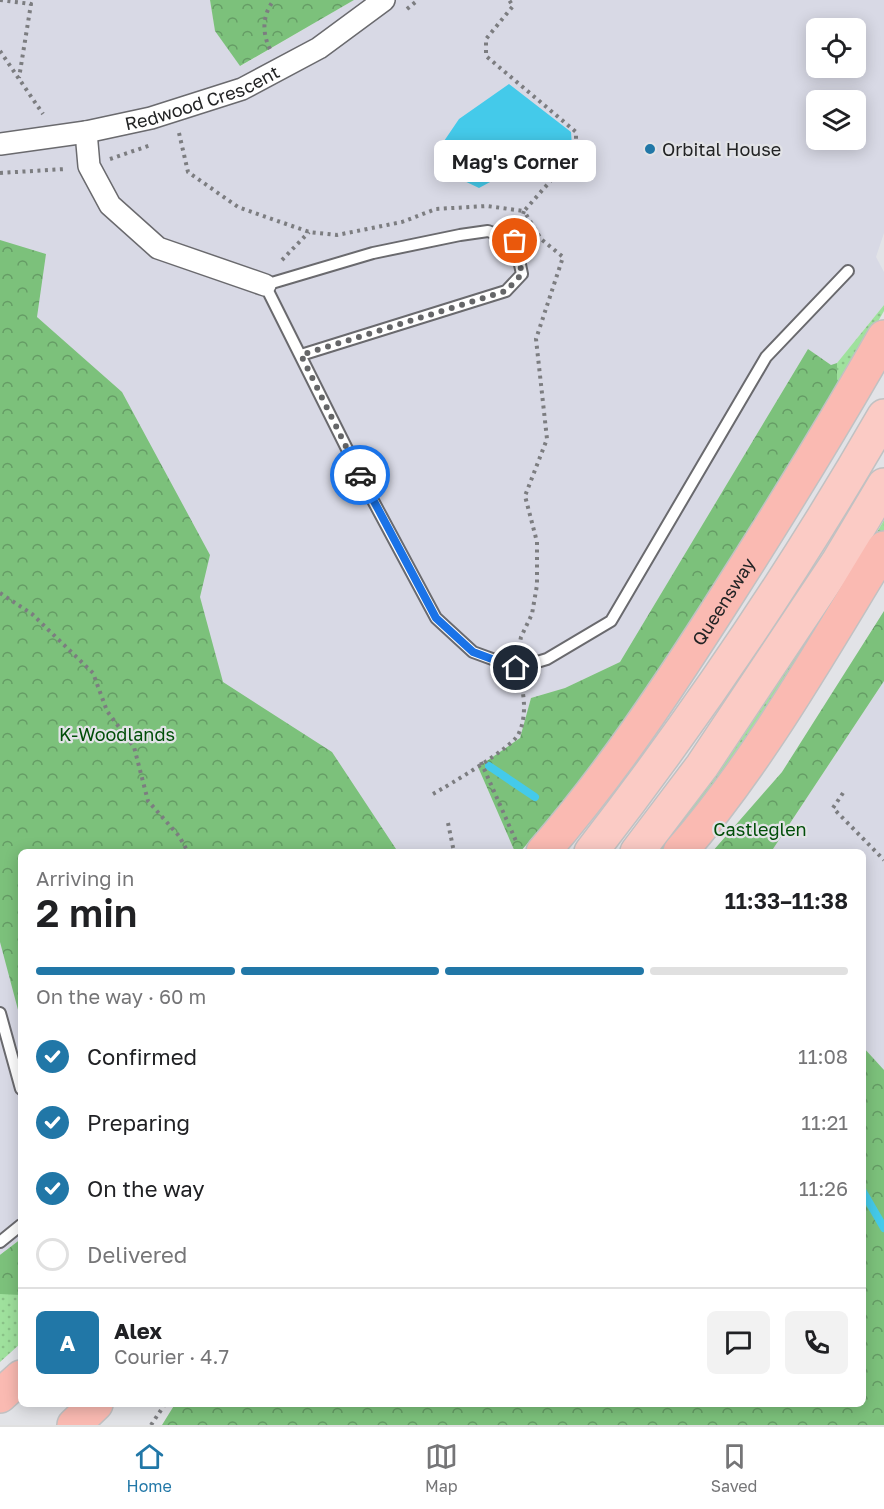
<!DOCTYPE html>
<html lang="en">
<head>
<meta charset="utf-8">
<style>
	:root { --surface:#fff; --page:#f2f2f2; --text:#202124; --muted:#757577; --line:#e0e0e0; --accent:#2177a7 }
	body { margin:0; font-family:"Golos Text",sans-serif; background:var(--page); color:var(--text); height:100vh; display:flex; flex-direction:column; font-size:22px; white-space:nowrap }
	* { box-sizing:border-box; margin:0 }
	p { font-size:20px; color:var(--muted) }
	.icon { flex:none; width:33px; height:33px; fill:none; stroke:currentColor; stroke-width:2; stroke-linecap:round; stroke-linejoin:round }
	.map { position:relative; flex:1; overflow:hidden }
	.side { position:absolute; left:18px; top:849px; width:848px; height:558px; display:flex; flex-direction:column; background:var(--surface); border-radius:9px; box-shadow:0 3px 15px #0003 }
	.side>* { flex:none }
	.controls { position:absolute; left:806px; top:18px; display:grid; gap:12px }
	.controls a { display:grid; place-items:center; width:60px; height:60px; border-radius:9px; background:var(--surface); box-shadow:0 3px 15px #0003; font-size:30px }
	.pin { position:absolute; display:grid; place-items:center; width:51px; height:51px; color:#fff; margin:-26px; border:3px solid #fff; border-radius:50%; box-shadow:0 2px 6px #0007 }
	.courier { position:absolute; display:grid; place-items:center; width:60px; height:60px; margin:-30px; border:4px solid #1a73e8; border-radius:50%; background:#fff; color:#222; box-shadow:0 2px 8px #0007 }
	.bubble { position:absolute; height:42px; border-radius:9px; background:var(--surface); box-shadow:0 3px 15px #0003; font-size:20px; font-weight:600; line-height:42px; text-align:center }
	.summary em { font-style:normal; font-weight:600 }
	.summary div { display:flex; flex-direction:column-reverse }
	.summary { display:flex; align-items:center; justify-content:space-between; height:102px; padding:0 18px }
	h1 { font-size:39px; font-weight:600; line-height:45px }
	.bar { display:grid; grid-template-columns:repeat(4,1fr); gap:9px 6px; align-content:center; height:72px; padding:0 18px }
	.bar i { height:8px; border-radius:4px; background:var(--line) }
	.bar .current { background:var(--accent) }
	.bar p { grid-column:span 4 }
	.line { display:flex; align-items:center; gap:15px; padding:0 18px; border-top:2px solid var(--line) }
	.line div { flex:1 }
	.round { display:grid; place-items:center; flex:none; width:63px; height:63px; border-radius:9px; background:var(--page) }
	ol { padding:0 18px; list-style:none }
	li { display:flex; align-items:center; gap:18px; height:66px }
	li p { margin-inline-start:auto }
	li .icon { padding:6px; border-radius:50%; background:var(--accent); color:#fff; stroke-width:4 }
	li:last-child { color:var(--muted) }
	li i { width:33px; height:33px; border:3px solid var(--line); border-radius:50% }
	.tab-bar { display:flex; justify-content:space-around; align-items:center; height:84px; border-top:2px solid var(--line); background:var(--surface); font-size:16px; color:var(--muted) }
	.tab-bar a { display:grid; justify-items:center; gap:3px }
	.tab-bar .current { color:var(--accent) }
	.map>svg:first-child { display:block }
	.built { fill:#d8d9e5; fill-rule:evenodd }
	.green { fill:url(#green-dots) }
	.forest { fill:url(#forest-crowns) }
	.water { fill:#44caea }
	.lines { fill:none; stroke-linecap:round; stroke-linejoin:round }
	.stream { stroke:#44caea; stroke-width:8 }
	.service-casing { stroke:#6a6a6e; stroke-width:14 }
	.minor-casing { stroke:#6a6a6e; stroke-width:24 }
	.primary-casing { stroke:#c1c1c2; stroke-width:36 }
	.trunk-casing { stroke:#c1c1c2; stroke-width:36 }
	.path { stroke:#7c7d80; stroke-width:4; stroke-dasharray:3 4.5; stroke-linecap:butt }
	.service { stroke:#fff; stroke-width:10 }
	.minor { stroke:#fff; stroke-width:21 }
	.primary { stroke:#fbcbc5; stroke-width:33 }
	.trunk { stroke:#fabab2; stroke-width:33 }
	.done { stroke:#656668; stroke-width:6; stroke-dasharray:0 10.8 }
	.route { stroke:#1a73e8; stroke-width:8 }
	.poi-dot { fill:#2177a7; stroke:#e2e3e7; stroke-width:2 }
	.labels { text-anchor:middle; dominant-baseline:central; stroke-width:4.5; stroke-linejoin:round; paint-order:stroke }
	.street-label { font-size:18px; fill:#222324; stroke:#e2e3e7 }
	.poi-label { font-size:18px; fill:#222324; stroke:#e2e3e7; text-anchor:start }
	.park-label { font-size:18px; fill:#004e08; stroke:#e2e3e7 }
</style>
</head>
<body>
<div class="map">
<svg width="884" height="1425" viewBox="0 0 884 1425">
	<defs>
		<pattern id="green-dots" width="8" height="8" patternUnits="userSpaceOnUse" patternTransform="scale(1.5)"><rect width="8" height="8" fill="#9fe19d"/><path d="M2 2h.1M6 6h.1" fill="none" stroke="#89c187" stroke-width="1.8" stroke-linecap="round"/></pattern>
		<pattern id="forest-crowns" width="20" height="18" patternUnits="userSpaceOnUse" patternTransform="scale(1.5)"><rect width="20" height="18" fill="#7cc17b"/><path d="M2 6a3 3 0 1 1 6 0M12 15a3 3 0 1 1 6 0" fill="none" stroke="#659c65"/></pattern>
	</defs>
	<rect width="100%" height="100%" fill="#e2e3e7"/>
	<g class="built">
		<path d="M0 0H210L215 31 241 66 354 0H884V233L876 257 884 272V305L837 363 831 365 808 349 620 662 565 688 531 698 520 738 478 767 515 852H21V1343L0 1362ZM816 28H855V68H816ZM816 100H855V140H816Z"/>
		<polygon points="884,681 884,1070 863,1047 862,852 771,852"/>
	</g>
	<g class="green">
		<polygon points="884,305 884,311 837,392 837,363"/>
		<polygon points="884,520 884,534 669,852 658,852 712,779 862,558"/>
		<polygon points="21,1239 21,1343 0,1362 0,1255"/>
	</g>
	<g class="forest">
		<polygon points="210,0 354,0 240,66 215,31"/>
		<polygon points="0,240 46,254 37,317 122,392 210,555 200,597 223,682 332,752 398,852 21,852 21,1021 0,942"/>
		<polygon points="808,349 831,365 837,363 837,392 616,742 520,852 515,852 478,767 520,738 531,698 565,688 620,662"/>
		<polygon points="884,611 884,681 771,852 712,852 782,772"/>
		<polygon points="863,1047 884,1070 884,1425 162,1425 175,1404 862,1404"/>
		<polygon points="21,1239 21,1295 0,1294 0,1255"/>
	</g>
	<polygon class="water" points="509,84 571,132 572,147 533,182 503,175 479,188 454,176 440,147 459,119"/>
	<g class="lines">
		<g class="stream">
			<polyline points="489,766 535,797"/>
			<polyline points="862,1190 884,1228"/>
		</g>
		<defs>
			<g id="service">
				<polyline points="301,355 506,291 522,274 515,241 488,231 460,235 373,253 265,285 370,495 436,618 473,652 517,668 547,659 611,621 766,357 848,271"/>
				<polyline points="0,1013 21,1089"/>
				<polyline points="0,1242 21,1225"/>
			</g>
			<g id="minor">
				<polyline points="86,132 89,166 110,205 158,248 265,285"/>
				<path id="s1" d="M0 144 86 132 151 118 242 89 319 48 384 0"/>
			</g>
			<g id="primary">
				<path d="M591 852C698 714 797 567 884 416"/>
				<polyline points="637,852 702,766 838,562 884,485"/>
			</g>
			<g id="trunk">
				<path id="s2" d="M543 852C612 773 670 685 726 597 781 511 834 425 884 337"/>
				<path d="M680 852C758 763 822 649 884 548"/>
				<polyline points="0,1396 21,1377"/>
				<polyline points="74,1425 96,1404"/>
			</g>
		</defs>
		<use href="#service" class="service-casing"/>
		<use href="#minor" class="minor-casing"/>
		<use href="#primary" class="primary-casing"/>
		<use href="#trunk" class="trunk-casing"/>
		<g class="path">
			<polyline points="0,0 31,4 19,78"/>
			<polyline points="407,9 418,0"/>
			<path d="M270 49C262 33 262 15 274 0"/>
			<polyline points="0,51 43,114"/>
			<polyline points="179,133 188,172 238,207 309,232 337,235 402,222 436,209 487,206 524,211 576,152 576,132 486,56 486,39 513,6 509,0"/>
			<polyline points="110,159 151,145"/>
			<polyline points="0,173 65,169"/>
			<polyline points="282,260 309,232"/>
			<polyline points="0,593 32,614 93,673 107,711 134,747 148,801 179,836 188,852"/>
			<polyline points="519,647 521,637 532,614 537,585 537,542 525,496 547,439 536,339 563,257 541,239 524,211 520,223"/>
			<polyline points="481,762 516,841"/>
			<polyline points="843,793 833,808 884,860"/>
			<path d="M433 794C449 785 510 749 518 735 526 720 525 699 521 684"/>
			<polyline points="448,823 454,852"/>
			<polyline points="151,1425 165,1404"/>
		</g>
		<use href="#service" class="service"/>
		<use href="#minor" class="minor"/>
		<use href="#primary" class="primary"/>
		<use href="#trunk" class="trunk"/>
	</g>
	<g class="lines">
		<polyline class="done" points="360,475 301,355 506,291 522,274 515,241"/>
		<polyline class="route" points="360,475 436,618 473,652 516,668"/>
	</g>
	<circle class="poi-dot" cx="650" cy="149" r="6"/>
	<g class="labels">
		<g class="street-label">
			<text stroke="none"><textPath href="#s1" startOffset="208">Redwood Crescent</textPath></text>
			<text stroke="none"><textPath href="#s2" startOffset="309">Queensway</textPath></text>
		</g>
		<g class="poi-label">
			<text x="662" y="149">Orbital House</text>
		</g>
		<g class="park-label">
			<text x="117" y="734">K-Woodlands</text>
			<text x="760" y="829">Castleglen</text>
		</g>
	</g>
</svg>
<div class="controls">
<a><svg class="icon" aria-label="locate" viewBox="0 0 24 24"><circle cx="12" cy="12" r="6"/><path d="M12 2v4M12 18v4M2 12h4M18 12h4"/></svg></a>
<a><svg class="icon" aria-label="layers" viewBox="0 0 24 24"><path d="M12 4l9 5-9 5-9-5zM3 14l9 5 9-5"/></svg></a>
</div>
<div class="pin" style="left:515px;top:241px;background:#ea580c"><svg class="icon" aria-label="bag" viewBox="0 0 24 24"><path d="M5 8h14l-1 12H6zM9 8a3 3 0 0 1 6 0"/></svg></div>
<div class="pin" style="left:516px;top:668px;background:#1f2937"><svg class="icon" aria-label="home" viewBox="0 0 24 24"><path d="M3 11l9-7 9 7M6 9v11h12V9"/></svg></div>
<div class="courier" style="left:360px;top:475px"><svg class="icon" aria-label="car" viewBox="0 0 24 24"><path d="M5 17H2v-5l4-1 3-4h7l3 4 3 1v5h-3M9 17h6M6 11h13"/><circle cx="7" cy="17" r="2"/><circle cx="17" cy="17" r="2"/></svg></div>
<div class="bubble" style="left:434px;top:140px;width:162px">Mag's Corner</div>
<section class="side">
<div class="summary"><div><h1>2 min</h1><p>Arriving in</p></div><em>11:33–11:38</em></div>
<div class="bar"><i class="current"></i><i class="current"></i><i class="current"></i><i></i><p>On the way · 60 m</p></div>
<ol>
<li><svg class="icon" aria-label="check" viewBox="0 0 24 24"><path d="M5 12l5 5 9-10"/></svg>Confirmed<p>11:08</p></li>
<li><svg class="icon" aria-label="check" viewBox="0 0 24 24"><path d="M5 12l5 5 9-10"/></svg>Preparing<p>11:21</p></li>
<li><svg class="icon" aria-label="check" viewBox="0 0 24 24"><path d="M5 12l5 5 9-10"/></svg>On the way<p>11:26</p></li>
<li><i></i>Delivered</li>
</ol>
<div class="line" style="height:108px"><b class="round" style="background:var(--accent);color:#fff">A</b><div><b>Alex</b><p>Courier · 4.7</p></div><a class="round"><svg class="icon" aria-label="chat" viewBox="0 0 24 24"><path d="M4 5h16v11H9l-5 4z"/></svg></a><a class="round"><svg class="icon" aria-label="phone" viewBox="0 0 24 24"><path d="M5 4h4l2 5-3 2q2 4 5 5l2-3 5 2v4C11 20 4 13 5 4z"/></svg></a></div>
</section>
</div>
<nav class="tab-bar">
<a class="current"><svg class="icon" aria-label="home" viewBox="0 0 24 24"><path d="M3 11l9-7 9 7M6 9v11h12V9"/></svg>Home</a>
<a><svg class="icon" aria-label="map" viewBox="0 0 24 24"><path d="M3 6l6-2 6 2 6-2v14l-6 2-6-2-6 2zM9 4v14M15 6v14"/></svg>Map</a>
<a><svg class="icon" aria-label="saved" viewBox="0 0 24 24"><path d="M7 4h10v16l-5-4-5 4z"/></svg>Saved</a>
</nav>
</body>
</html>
